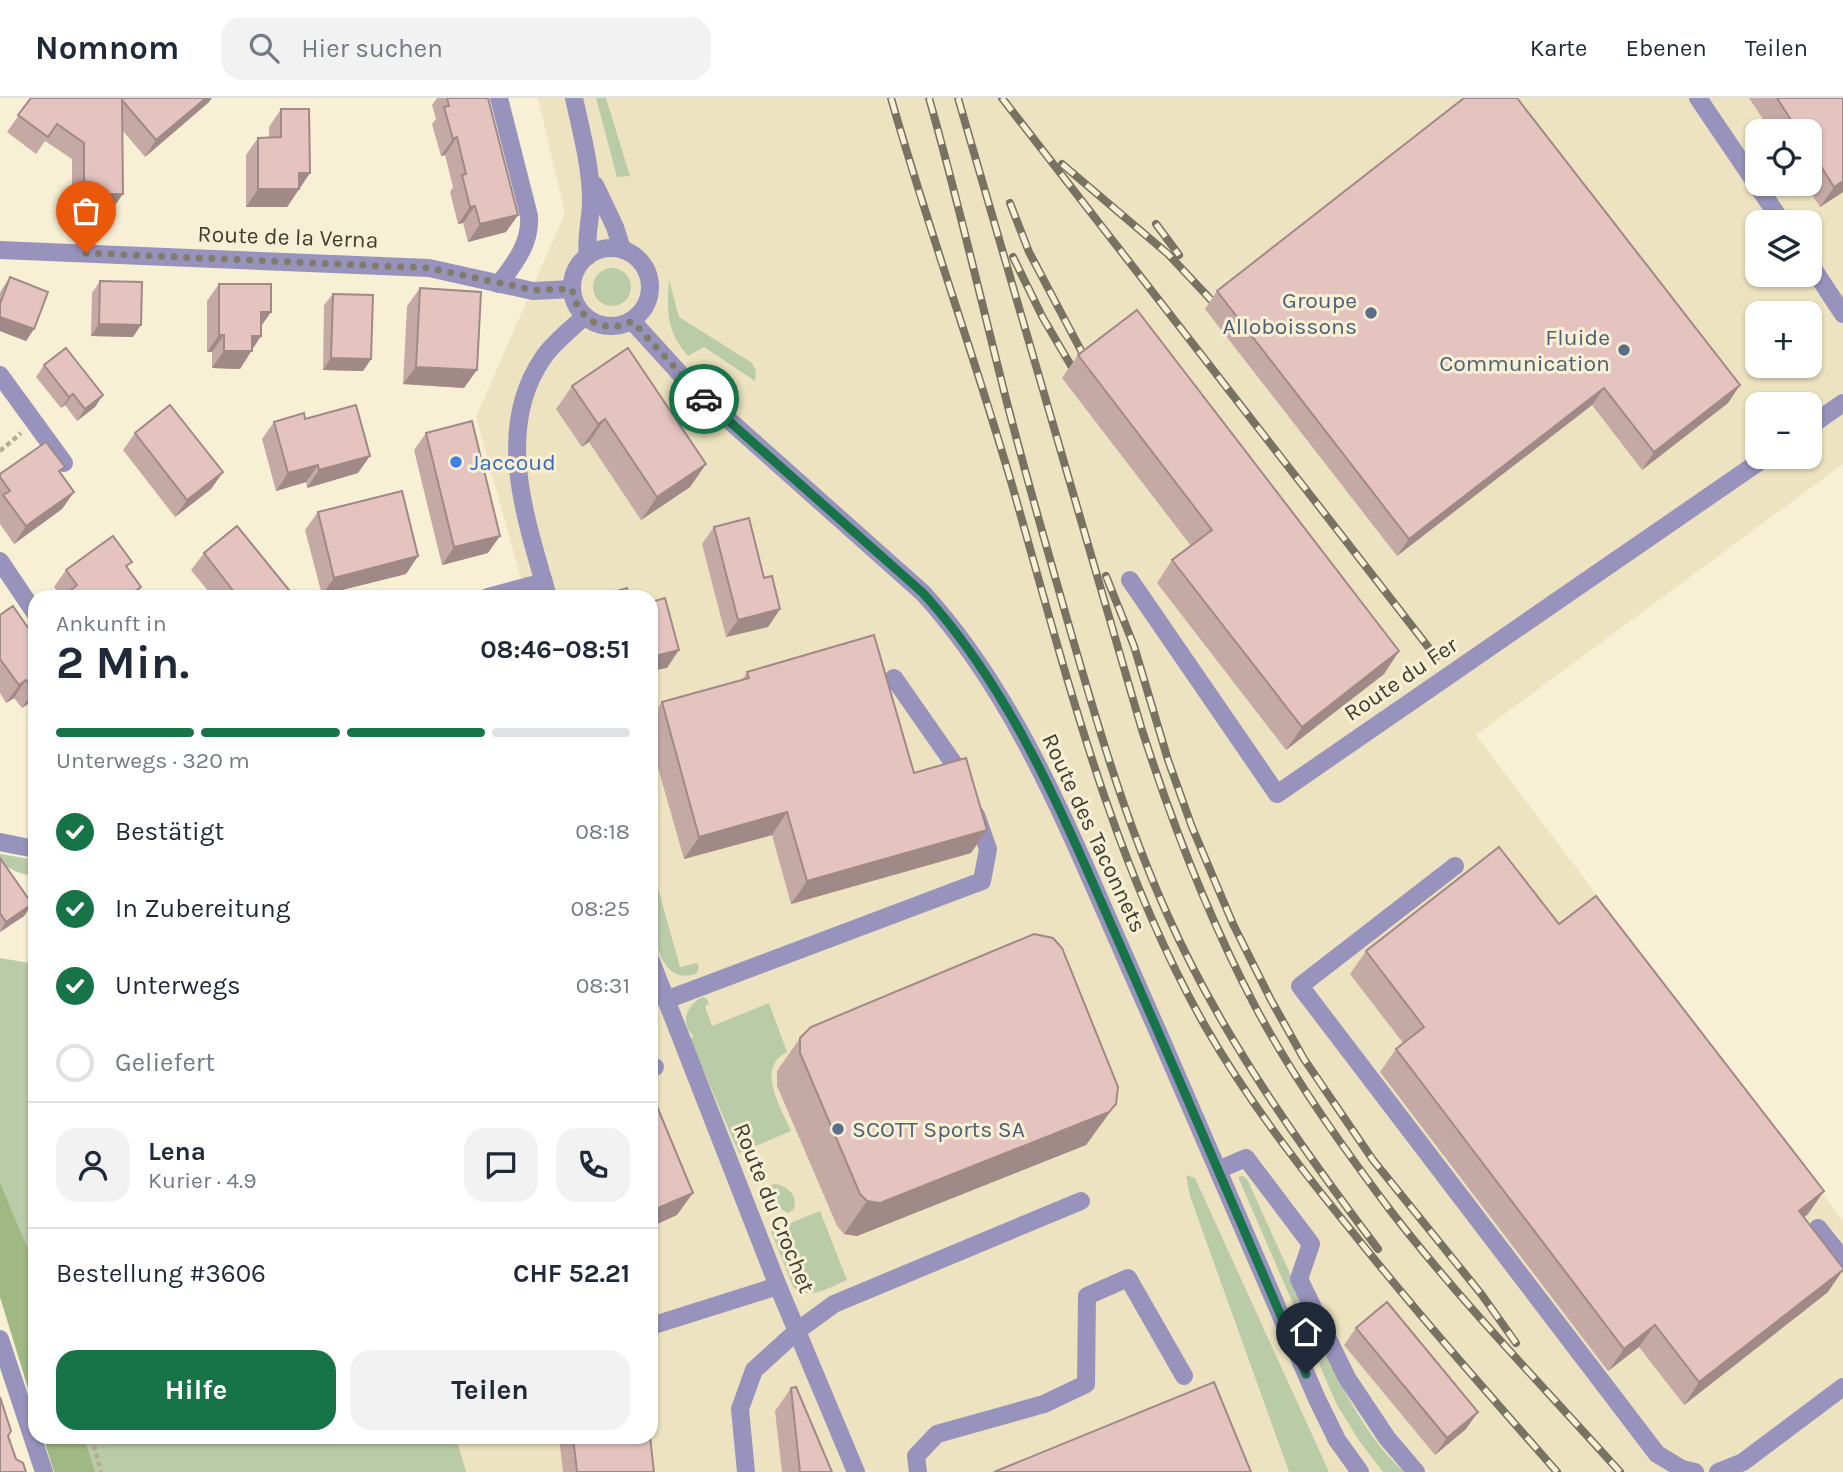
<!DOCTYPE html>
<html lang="de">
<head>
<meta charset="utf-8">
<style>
	:root { --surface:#fff; --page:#f2f2f3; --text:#1f2937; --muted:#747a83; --line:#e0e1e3; --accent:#177348 }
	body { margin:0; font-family:Karla,sans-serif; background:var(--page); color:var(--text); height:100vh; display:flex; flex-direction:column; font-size:26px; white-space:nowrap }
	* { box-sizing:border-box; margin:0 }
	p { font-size:23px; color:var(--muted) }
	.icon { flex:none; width:38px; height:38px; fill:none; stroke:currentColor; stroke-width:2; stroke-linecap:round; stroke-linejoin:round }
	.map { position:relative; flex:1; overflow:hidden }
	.side { position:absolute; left:28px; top:492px; width:630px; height:854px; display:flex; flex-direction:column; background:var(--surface); border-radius:21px; box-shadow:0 2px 5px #0004 }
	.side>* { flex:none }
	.tools { position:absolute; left:1745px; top:21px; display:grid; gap:14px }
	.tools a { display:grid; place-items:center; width:77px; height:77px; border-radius:14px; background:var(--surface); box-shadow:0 2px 5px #0004; font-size:35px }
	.pin { position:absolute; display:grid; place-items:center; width:60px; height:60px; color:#fff; margin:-72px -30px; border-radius:50% 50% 50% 0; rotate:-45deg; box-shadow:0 0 7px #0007 }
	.pin .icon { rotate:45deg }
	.courier { position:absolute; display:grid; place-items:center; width:70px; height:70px; margin:-35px; border:5px solid #177348; border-radius:50%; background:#fff; color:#222; box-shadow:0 2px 9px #0007 }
	.summary em { font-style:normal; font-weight:700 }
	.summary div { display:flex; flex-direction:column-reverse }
	.summary { display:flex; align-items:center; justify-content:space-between; height:119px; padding:0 28px }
	h1 { font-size:46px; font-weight:700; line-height:52px }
	.bar { display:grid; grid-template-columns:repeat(4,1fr); gap:10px 7px; align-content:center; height:84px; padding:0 28px }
	.bar i { height:9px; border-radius:5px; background:var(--line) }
	.bar .current { background:var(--accent) }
	.bar p { grid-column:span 4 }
	.line { display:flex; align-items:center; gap:18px; padding:0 28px; border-top:2px solid var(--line) }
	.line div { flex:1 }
	.round { display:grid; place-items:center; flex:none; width:74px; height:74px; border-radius:21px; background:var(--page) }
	ol { padding:0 28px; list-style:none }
	li { display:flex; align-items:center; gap:21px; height:77px }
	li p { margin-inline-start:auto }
	li .icon { padding:7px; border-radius:50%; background:var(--accent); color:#fff; stroke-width:4 }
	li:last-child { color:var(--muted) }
	li i { width:38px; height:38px; border:4px solid var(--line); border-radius:50% }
	.cta { display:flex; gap:14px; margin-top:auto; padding:14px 28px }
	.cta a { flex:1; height:80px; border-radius:21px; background:var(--accent); color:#fff; font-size:28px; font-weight:700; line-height:80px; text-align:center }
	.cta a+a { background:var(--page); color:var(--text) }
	header { display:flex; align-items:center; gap:42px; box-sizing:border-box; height:98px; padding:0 35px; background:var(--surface); border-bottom:2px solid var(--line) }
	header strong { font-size:33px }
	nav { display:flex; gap:38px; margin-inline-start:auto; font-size:24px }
	.search { width:490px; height:63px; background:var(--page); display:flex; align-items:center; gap:18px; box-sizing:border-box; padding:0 24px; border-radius:21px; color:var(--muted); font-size:26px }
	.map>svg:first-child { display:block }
	.built { fill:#ede3c0; fill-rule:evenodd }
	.green { fill:#bacba7 }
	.forest { fill:#a0b883 }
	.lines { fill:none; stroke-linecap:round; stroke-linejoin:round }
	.path { stroke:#b5af99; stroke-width:4.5; stroke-dasharray:5 3.5; stroke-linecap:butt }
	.minor { stroke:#9793bd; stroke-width:18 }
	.rail-casing { stroke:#777262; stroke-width:8 }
	.rail { stroke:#f8f0d4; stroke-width:5; stroke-dasharray:16; stroke-linecap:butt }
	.wall { fill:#c5a9a5 }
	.shaded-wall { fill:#a08986 }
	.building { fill:#e5c4c0; stroke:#a08986; stroke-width:2 }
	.done { stroke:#807b6a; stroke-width:7; stroke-dasharray:0 12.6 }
	.route { stroke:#177348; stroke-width:9 }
	.service-dot { fill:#5c6f8a; stroke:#f8f0d4; stroke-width:2.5 }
	.shop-dot { fill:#3f7fe0; stroke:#f8f0d4; stroke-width:2.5 }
	.labels { text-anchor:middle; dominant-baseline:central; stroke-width:6; stroke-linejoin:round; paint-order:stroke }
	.street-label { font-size:23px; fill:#3f3c31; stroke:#f8f0d4 }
	.service-label { font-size:23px; fill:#4e5e75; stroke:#f8f0d4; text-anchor:end }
	.shop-label { font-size:23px; fill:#366cbe; stroke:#f8f0d4; text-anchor:start }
</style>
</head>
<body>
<header>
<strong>Nomnom</strong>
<div class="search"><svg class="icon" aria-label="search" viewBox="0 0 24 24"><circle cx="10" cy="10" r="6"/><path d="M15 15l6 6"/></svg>Hier suchen</div>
<nav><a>Karte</a><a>Ebenen</a><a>Teilen</a></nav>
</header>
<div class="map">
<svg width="1843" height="1374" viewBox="0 0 1843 1374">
	<rect width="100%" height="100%" fill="#f8f0d4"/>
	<path class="built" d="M538 0H1843V366L1476 637 1843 1123V1374H465L456 1339H651V499H526L476 319 565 115ZM1757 33H1810V86H1757ZM1757 124H1810V177H1757ZM1757 215H1810V268H1757ZM1757 306H1810V359H1757Z"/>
	<g class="green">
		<polygon points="596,0 606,0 630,78 617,79"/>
		<circle cx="612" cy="189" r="19"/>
		<path d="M669 182 679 219 752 265 756 273 755 283 704 249 688 258C666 233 667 213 669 182Z"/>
		<polygon points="0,756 35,762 35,779 17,774 0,765"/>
		<path d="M651 765 680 869 697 865 699 870 696 876C646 892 651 792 651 765Z"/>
		<polygon points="0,860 35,866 35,1241 0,1155"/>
		<path d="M703 899 707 901 709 906 705 908 712 928 769 905 787 954C755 970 781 1009 791 1033L739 1055 690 941 694 938C679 926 686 907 703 899Z"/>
		<polygon points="1186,1077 1195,1080 1329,1374 1289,1374 1190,1098"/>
		<path d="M1243 1078 1247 1081C1268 1127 1289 1173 1309 1218 1334 1272 1359 1333 1404 1374H1383L1360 1344 1337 1307 1238 1079Z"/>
		<path d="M776 1086C789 1089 799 1099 793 1112L788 1115 773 1106 768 1092 771 1087Z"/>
		<path d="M820 1113 847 1182C830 1189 809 1203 793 1189L771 1133Z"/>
		<polygon points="75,1339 456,1339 466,1374 89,1374"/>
	</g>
	<g class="forest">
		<polygon points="0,1085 35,1168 35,1313 0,1199"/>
		<polygon points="43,1339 84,1339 95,1374 54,1374"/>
	</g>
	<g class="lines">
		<g class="path">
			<polyline points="0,353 21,335"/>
			<polyline points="651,692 655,690"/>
			<polyline points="92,1339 101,1374"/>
		</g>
		<g class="minor">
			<path d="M574 0C581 32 590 65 591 98 592 118 585 137 588 158"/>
			<polyline points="1698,0 1782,124"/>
			<polyline points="595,87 615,129 622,151"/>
			<circle cx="611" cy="189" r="39"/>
			<polyline points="0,152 429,170 533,193 572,191"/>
			<polyline points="1810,166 1843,216"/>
			<path d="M499 186C515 165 531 145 529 118L499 0"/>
			<path d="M632 223 694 291 923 495C1017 598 1069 733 1125 859 1190 1006 1253 1154 1317 1301L1337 1342 1360 1374"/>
			<polyline points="0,277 64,365"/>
			<polyline points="1810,328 1843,305"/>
			<polyline points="0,463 35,515"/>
			<polyline points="1130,482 1277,696 1766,359"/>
			<polyline points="488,499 544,484"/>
			<path d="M548 499C527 423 493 333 543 260 553 245 570 232 584 219"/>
			<polyline points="894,580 961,676 964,684"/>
			<polyline points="0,744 35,751"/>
			<polyline points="1455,768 1300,888 1657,1356 1682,1371 1695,1374"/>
			<polyline points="651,863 778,1188 856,1374"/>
			<polyline points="666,902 982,783 988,751 976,717"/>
			<polyline points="651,970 655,969"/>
			<polyline points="1218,1072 1246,1060 1311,1146 1299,1181 1347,1280 1387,1340 1416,1374"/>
			<polyline points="1818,1130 1843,1161"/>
			<polyline points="651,1228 778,1188"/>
			<polyline points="0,1241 44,1374"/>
			<polyline points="746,1374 740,1311 754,1272 797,1233 834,1206 1081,1103"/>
			<polyline points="918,1374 916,1358 937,1336 1044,1306 1086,1286 1087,1198 1128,1180 1184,1278"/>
			<polyline points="1718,1374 1743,1364 1843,1289"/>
		</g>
		<defs>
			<g id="rail">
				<path d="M891 0C928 130 974 257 1012 387 1065 571 1110 760 1205 928 1247 1001 1297 1066 1350 1131 1416 1214 1487 1294 1557 1374"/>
				<path d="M929 0C956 95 978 190 1002 285 1022 365 1045 443 1067 521 1096 622 1125 723 1168 818 1222 939 1299 1046 1378 1151"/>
				<path d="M958 0 1142 632C1173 728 1209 821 1256 910 1294 981 1342 1048 1390 1112 1461 1204 1543 1288 1620 1374"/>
				<polyline points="1002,0 1436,559"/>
				<polyline points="1062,66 1168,156 1213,204"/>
				<polyline points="1010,105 1029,154 1086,262"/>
				<polyline points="1156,126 1179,157"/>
				<polyline points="1013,159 1043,220 1073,271"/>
				<polyline points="1106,478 1134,548 1168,662 1192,729 1233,826 1271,902 1304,961 1373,1062 1482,1197 1516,1245"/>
			</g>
		</defs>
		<use href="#rail" class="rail-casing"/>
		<use href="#rail" class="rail"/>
	</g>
	<g class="wall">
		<polygon points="31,0 209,4 145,59 123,33 111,113 72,113 72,61 45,43 36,56 7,34"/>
		<polygon points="437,0 488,0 518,117 506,134 468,144 463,125 458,126 450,94 453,89 445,57 441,58 432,26 436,21 432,7"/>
		<polygon points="1749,0 1843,0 1843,94 1820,109 1805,86 1810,86 1810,33 1771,33"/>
		<polygon points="281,11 310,75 287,109 246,109 246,57 258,40 269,40 269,29"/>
		<polygon points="10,179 34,231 26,243 0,233 0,195 2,191"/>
		<polygon points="100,183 133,239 91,238 92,195"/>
		<polygon points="219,186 271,214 261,228 252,251 240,271 212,270 212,254 207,254 207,203"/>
		<polygon points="420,190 464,290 403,286 407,208"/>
		<polygon points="1217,193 1740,287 1728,305 1642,372 1592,307 1397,458 1205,211"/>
		<polygon points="333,196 371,261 363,273 323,272 324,207"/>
		<polygon points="1078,257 1399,553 1384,576 1286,652 1157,485 1172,462 1191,448 1062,280"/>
		<polygon points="44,267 103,297 95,309 77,323 65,307 61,310 36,279"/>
		<polygon points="572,288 706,366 690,389 641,422 589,344 582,349 556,311"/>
		<polygon points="305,321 358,375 307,390 306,384 276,393 262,341 274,324"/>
		<polygon points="135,335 223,374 211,391 175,419 123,352"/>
		<polygon points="426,335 488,455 442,467 414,352"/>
		<polygon points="60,375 74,394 62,411 14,446 0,426 0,376"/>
		<polygon points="318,414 418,458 406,476 322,497 305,432"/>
		<polygon points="714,429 764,480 780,511 768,529 726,539 702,446"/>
		<polygon points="204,455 291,499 213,499 191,472"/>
		<polygon points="127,470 141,489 134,499 61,499 54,489 66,472"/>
		<polygon points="0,517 35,540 35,601 22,610 14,600 6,605 0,595"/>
		<polygon points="747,574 914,675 971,755 791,806 772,737 684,761 651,645 651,620 662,604 742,582"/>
		<polygon points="0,760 32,806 24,818 0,834"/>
		<polygon points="1559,826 1808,1116 1804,1119 1828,1194 1684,1307 1639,1249 1608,1273 1380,974 1396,951 1403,945 1350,876 1366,853"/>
		<polygon points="800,940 1093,1038 1086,1047 857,1138 844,1136 837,1128 777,988 777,973"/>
		<polygon points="1356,1230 1466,1331 1435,1357 1344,1247"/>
		<polygon points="791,1290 832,1374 782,1374 775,1313"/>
		<polygon points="559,1339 650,1339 654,1374 563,1374"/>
	</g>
	<g class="shaded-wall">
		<polygon points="206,0 212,0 209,4 145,59 156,42"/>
		<polygon points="457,39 445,57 441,58 453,41"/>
		<polygon points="299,75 310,75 287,109 246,109 258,91"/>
		<polygon points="1843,83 1843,94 1820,109 1834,89"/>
		<polygon points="84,96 123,96 111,113 72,113"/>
		<polygon points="475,108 463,125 458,126 470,109"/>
		<polygon points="518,117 506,134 468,144 480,126"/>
		<polygon points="261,214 271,214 259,231"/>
		<polygon points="0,219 34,231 26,243 0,233"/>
		<polygon points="99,226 141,227 133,239 91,238"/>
		<polygon points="219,237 224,237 212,254 207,254"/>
		<polygon points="252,238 261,238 240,271 212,270 224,253"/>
		<polygon points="331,260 371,261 363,273 323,272"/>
		<polygon points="416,269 477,272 464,290 403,286"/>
		<polygon points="1740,287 1728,305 1642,372 1654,354"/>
		<polygon points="1604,290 1592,307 1397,458 1409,441"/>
		<polygon points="73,296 65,307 61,310 69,299"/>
		<polygon points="103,297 95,309 77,323 85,311"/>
		<polygon points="605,321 589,344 582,349 598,326"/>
		<polygon points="370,358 358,375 307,390 319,372"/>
		<polygon points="706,366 690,389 641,422 657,399"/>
		<polygon points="318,367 306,384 276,393 288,375"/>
		<polygon points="223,374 211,391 175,419 187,402"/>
		<polygon points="74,394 62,411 14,446 26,428"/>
		<polygon points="500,438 488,455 442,467 454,449"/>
		<polygon points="418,458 406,476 322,497 334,480"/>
		<polygon points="141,489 134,499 127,499"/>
		<polygon points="780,511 768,529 726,539 738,522"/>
		<polygon points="679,552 667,570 651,573 651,559"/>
		<polygon points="1399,553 1384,576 1286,652 1302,629"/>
		<polygon points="26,582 14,600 6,605 19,587"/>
		<polygon points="35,592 35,601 22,610 34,593"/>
		<polygon points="787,714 772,737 684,761 699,739"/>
		<polygon points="987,732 971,755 791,806 807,783"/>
		<polygon points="32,806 24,818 0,834 6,824"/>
		<polygon points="1116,1006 1086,1047 857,1138 844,1136 867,1103"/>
		<polygon points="1824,1093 1808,1116 1783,1136 1799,1113"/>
		<polygon points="693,1095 677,1117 651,1129 651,1113"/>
		<polygon points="1843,1172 1828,1194 1684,1307 1699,1284"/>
		<polygon points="1655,1227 1639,1249 1608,1273 1624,1251"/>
		<polygon points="1478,1314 1466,1331 1435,1357 1447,1340"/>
	</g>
	<g class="building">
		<polygon points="31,0 206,0 156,42 122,2 123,96 84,96 84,45 57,26 48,39 18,17"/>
		<polygon points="447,0 488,0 518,117 480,126 475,108 470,109 462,77 466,76 457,39 453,41 444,9 449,8"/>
		<polygon points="1464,0 1517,0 1740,287 1654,354 1604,290 1409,441 1217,193"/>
		<polygon points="1777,0 1843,0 1843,83 1834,89 1810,51 1810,33 1798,33"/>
		<polygon points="281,11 309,11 310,75 299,75 299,91 258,91 258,40 281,39"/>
		<polygon points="10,179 48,194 34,231 0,219 0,206"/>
		<polygon points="100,183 142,184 141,227 99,226"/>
		<polygon points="219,186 271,186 271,214 261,214 261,238 252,238 252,253 224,253 224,237 219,237"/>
		<polygon points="420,190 481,194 477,272 416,269"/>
		<polygon points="333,196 373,197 371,261 331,260"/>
		<polygon points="1137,212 1399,553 1302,629 1172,462 1212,432 1078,257"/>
		<polygon points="66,250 103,297 85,311 73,296 69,299 44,267"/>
		<polygon points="628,250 706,366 657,399 605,321 598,326 572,288"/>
		<polygon points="170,307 223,374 187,402 135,335"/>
		<polygon points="356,307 370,358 319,372 318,367 288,375 274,324 304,315 305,321"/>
		<polygon points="472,323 500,438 454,449 426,335"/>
		<polygon points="46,344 65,369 59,373 74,394 26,428 3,397 10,393 0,379 0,376"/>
		<polygon points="402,393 418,458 334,480 318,414"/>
		<polygon points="749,420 764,480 772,478 780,511 738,522 714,429"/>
		<polygon points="237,428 293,497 291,499 238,499 204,455"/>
		<polygon points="113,438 132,464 126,468 141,489 127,499 76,499 71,492 77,487 66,472"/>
		<polygon points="627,490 629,499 600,499 600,498"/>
		<polygon points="665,500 679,552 651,559 651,504"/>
		<polygon points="13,508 35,540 35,592 34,593 26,582 19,587 0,561 0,517"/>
		<polygon points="874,537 914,675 966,660 987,732 807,783 787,714 699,739 662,604 749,580 747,574"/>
		<polygon points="1499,749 1559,826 1596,798 1824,1093 1799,1113 1843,1170 1843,1172 1699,1284 1655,1227 1624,1251 1396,951 1424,929 1366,853"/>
		<polygon points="0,760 32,806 6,824 0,815"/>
		<polygon points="1034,836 1053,840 1062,850 1118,989 1116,1006 1109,1014 880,1105 867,1103 860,1096 800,955 800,940 811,929"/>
		<polygon points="651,994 693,1095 651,1113"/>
		<polygon points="1387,1204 1478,1314 1447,1340 1356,1230"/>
		<polygon points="1214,1284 1251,1374 994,1374"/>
		<polygon points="796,1289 832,1374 800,1374 791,1290"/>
		<polygon points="0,1299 11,1333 8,1338 16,1361 23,1365 26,1374 0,1374"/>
		<polygon points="573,1339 650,1339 654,1374 577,1374"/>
	</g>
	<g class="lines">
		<path class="done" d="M86 155 429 170 533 192 572 191C577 221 604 238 632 223L704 301"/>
		<path class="route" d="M704 301 923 495C1017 598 1069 732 1125 858 1186 997 1246 1136 1306 1276"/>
	</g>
	<g class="service-dot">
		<circle cx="1371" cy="215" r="7"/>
		<circle cx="1624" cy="252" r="7"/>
		<circle cx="838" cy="1031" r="7"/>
	</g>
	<circle class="shop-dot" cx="456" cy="364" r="7"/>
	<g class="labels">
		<g class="street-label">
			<text transform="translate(288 139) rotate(2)">Route de la Verna</text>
			<text transform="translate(1401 581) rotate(-34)">Route du Fer</text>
			<text transform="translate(1094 735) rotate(65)">Route des Taconnets</text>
			<text transform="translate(774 1110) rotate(68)">Route du Crochet</text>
		</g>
		<g class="service-label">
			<text x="1357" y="202">Groupe<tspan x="1357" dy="26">Alloboissons</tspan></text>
			<text x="1610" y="239">Fluide<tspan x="1610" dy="26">Communication</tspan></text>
			<text x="852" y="1031" text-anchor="start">SCOTT Sports SA</text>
		</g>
		<g class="shop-label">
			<text x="470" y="364">Jaccoud</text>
		</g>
	</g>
</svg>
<div class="tools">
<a><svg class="icon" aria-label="locate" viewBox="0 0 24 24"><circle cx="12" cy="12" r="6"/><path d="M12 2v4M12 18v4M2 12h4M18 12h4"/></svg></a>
<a><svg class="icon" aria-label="layers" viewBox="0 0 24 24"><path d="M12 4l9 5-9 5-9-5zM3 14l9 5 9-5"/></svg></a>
<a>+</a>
<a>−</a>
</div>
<div class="pin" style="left:86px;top:155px;background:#ea580c"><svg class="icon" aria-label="bag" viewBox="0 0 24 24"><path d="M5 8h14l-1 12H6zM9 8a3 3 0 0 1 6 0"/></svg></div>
<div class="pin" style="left:1306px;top:1276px;background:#1f2937"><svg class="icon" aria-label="home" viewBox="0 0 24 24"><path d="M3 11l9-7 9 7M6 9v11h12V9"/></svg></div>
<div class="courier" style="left:704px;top:301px"><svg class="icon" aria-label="car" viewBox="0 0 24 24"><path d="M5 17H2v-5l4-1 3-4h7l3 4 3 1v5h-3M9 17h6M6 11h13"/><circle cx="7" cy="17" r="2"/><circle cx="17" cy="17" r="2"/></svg></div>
<section class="side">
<div class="summary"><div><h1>2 Min.</h1><p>Ankunft in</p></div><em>08:46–08:51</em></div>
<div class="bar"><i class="current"></i><i class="current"></i><i class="current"></i><i></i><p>Unterwegs · 320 m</p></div>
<ol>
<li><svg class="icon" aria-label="check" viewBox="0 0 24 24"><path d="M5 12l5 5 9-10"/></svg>Bestätigt<p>08:18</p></li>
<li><svg class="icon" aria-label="check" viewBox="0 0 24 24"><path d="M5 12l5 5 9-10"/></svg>In Zubereitung<p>08:25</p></li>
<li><svg class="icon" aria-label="check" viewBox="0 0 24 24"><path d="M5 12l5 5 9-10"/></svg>Unterwegs<p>08:31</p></li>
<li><i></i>Geliefert</li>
</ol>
<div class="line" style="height:126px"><a class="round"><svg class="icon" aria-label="person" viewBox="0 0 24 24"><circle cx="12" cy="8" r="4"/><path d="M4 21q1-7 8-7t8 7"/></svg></a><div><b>Lena</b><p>Kurier · 4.9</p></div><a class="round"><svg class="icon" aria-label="chat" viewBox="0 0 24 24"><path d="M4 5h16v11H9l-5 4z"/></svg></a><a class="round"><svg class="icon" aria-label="phone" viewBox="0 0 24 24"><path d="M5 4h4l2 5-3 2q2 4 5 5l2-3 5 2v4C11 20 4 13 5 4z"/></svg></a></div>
<div class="line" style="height:91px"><div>Bestellung #3606</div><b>CHF 52.21</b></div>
<div class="cta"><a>Hilfe</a><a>Teilen</a></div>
</section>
</div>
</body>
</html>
